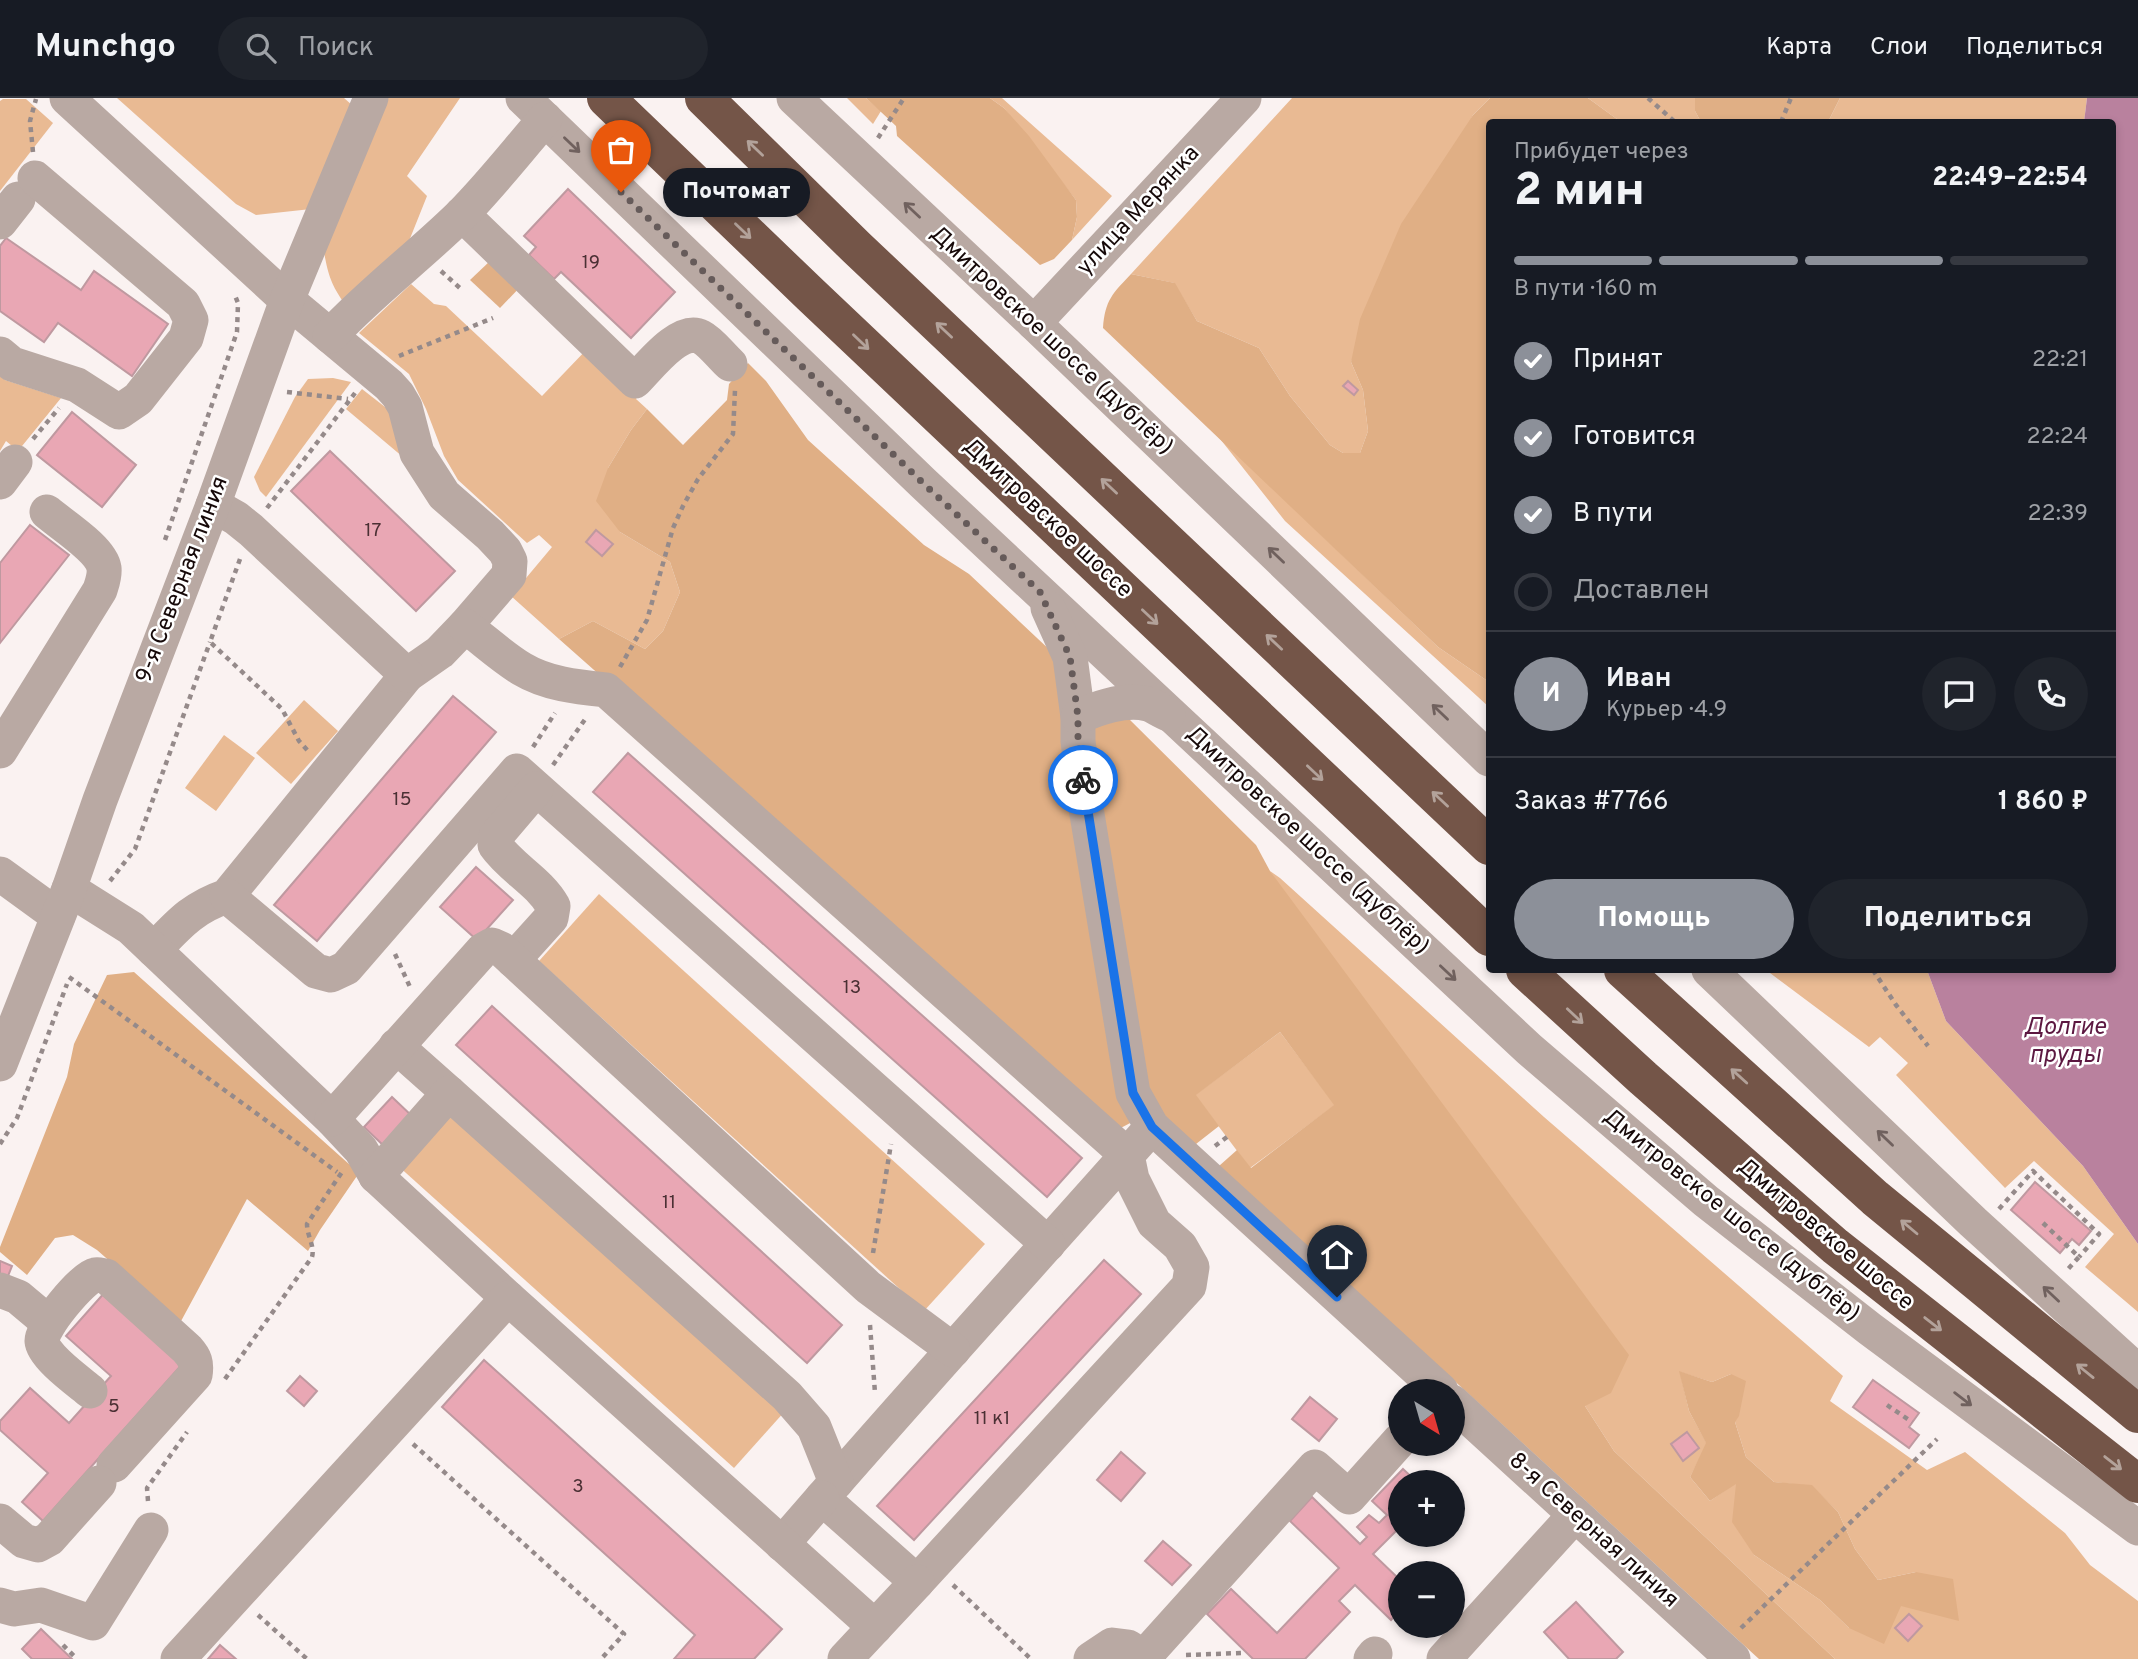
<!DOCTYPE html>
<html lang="ru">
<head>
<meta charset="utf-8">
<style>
	:root { --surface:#171b24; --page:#20242c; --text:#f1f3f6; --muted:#9ea1a6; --line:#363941; --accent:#8c9099 }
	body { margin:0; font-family:Overpass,sans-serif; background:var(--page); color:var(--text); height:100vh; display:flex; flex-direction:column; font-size:26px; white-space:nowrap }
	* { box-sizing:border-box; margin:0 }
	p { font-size:23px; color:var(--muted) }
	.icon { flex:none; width:38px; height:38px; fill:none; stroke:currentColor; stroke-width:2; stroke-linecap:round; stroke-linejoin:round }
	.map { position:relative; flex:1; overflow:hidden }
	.side { position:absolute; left:1486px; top:21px; width:630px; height:854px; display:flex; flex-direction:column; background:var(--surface); border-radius:7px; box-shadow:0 4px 10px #0003 }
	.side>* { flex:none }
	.needle { width:46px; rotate:143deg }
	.buttons { position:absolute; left:1388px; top:1281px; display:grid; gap:14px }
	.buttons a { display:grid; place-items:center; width:77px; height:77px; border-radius:50%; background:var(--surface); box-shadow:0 4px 10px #0003; font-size:35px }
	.pin { position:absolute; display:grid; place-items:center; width:60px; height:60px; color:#fff; margin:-72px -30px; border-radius:50% 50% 50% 0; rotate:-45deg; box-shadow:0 0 7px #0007 }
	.pin .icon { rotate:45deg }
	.courier { position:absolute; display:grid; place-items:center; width:70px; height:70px; margin:-35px; border:5px solid #1a73e8; border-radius:50%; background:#fff; color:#222; box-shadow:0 2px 9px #0007 }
	.bubble { position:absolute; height:49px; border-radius:24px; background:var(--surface); box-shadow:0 4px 10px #0003; font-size:23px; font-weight:800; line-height:49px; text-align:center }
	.headline em { font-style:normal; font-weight:800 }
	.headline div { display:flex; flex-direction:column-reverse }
	.headline { display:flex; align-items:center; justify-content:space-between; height:119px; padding:0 28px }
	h1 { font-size:46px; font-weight:800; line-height:52px }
	.bar { display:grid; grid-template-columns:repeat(4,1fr); gap:10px 7px; align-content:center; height:84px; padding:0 28px }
	.bar i { height:9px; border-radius:5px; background:var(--line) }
	.bar .selected { background:var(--accent) }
	.bar p { grid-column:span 4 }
	.line { display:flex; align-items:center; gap:18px; padding:0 28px; border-top:2px solid var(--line) }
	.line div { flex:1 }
	.round { display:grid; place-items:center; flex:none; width:74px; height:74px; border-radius:37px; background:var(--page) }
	ol { padding:0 28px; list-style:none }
	li { display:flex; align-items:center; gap:21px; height:77px }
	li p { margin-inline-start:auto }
	li .icon { padding:7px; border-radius:50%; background:var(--accent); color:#fff; stroke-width:4 }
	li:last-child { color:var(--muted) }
	li i { width:38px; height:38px; border:4px solid var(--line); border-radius:50% }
	.cta { display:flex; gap:14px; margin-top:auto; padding:14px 28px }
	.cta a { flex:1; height:80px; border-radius:42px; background:var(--accent); color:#fff; font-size:28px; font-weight:800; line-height:80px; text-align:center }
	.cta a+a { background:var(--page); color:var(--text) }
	header { display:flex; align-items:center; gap:42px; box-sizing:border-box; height:98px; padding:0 35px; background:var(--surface); border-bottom:2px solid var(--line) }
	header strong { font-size:33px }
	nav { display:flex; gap:38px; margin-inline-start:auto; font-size:24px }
	.search { width:490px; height:63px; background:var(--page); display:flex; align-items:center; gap:18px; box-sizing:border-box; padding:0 24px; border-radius:38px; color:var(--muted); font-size:26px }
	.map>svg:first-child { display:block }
	.green { fill:#e9ba93; fill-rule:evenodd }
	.forest { fill:#e0af85 }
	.water { fill:#b9819e }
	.building { fill:#e9a7b4; stroke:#bf99a0; stroke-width:2 }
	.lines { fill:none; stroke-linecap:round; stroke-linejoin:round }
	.path { stroke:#958a8a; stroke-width:4.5; stroke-dasharray:5 5; stroke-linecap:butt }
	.minor { stroke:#b9a9a3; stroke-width:35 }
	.highway { stroke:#745548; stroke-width:38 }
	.oneway { stroke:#70615e }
	.oneway2 { stroke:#b3a29a }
	.done { stroke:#665b5a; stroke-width:7; stroke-dasharray:0 12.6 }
	.route { stroke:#1a73e8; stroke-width:9 }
	.labels { text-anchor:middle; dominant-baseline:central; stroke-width:5; stroke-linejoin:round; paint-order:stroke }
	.number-label { font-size:19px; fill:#4b3034 }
	.street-label { font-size:23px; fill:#160909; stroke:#fff }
	.water-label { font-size:24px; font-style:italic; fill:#5c1841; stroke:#fff }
</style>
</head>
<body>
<header>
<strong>Munchgo</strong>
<div class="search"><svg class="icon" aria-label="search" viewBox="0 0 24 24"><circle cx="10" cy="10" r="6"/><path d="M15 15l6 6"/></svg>Поиск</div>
<nav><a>Карта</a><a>Слои</a><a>Поделиться</a></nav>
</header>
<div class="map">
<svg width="2138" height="1561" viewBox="0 0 2138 1561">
	<rect width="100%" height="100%" fill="#faf2f1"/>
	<g class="green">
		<polygon points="117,0 344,0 352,7 311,111 256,117 236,106"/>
		<path d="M387 0H460L407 78 427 98 405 153 345 206C331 187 328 176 324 154Z"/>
		<polygon points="847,0 866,0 881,13 873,26"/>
		<polygon points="990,0 1002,0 1112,98 1072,142 1077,119 1076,102 1004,10"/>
		<polygon points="1292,0 1490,0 1473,17 1351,264 1363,292 1368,333 1360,355 1343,355 1330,347 1290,298 1259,250 1197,223 1174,185 1131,176"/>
		<polygon points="1588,0 1695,0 1695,13 1701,24 1621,24"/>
		<polygon points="1840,0 2087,0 2084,24 1828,24"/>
		<polygon points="3,1 26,1 53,25 0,93 0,3"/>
		<polygon points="411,186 434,206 446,208 542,298 589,249 638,298 636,301 647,311 631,332 608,370 620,434 670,464 680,494 663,533 645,551 593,523 559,541 511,498 552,449 539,437 527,445 458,382 444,358 426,311 409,276 359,235"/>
		<polygon points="0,278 5,282 61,300 18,353 6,343 0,353"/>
		<polygon points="333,280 351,284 266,399 260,393 254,379 295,299 308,281"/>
		<polygon points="362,291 394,316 416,370 346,311"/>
		<polygon points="1217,337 1438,549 1489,584 1489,609 1285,423"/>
		<polygon points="304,602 338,633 291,686 256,655"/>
		<polygon points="224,637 255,660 216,713 185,690"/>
		<path d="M1270 773 1280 780 1544 1019 1843 1278 1830 1303 1927 1372 1965 1354 2065 1435 2090 1467 2138 1503V1561H1835L1614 1353 1585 1308ZM1680 1274 1712 1284 1731 1276 1735 1324 1746 1359 1774 1384 1812 1388 1838 1414 1855 1451 1878 1482 1916 1474 1900 1508 1849 1530 1820 1502 1754 1457 1736 1385 1710 1403 1690 1379 1707 1346 1689 1313Z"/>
		<polygon points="599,796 985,1146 924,1213 539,863"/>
		<polygon points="1766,872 1927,872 1946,923 2083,1068 2138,1146 2138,1214 2085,1169 2114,1136 2034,1063 2005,1090 1896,977 1908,965 1880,939 1869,949"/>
		<polygon points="1280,934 1335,1007 1250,1070 1195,997"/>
		<polygon points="448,1009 786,1312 734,1370 396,1066"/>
	</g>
	<g class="forest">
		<polygon points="866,0 990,0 1004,10 1029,38 1076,102 1077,119 1072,142 1054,161 1040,167 897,38 896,28"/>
		<path d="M1490 0H1588L1621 24H1489V584L1438 549 1103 230C1105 202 1113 195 1131 176L1175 185 1197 223 1259 250 1290 298 1330 347 1343 355H1360L1368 333 1363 292 1351 264 1360 221 1401 126 1473 17Z"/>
		<polygon points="1695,0 1840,0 1828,24 1701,24 1695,13"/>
		<polygon points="490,163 523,186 500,210 470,182"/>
		<polygon points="748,265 766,283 808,342 924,447 969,476 1053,555 1068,588 1128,620 1256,747 1270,773 1629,1257 1611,1295 1585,1308 1614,1353 1835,1561 1759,1561 1219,1068 1237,1052 1251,1070 1334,1007 1280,934 1196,997 1219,1028 1196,1046 1134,1023 1115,1033 559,541 593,523 645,551 663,533 680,494 670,464 620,434 596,403 608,370 631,332 647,311 683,347 727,302 729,286"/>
		<polygon points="134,874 359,1075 320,1132 308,1153 247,1101 180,1225 97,1152 73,1137 55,1140 27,1177 0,1154 0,1149 67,979 74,946 107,877"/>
		<polygon points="1679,1273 1712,1284 1731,1276 1746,1283 1739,1318 1735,1324 1746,1359 1774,1384 1812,1387 1838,1414 1855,1451 1878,1482 1916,1474 1953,1481 1959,1523 1901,1508 1884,1546 1849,1530 1820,1502 1754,1457 1732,1424 1736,1386 1710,1403 1690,1379 1706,1345 1689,1313"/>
	</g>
	<polygon class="water" points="2087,0 2138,0 2138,1146 2083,1068 1946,923 1927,872 2112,872 2112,24 2084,24"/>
	<g class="building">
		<polygon points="568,91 675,194 631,240 561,174 554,181 529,157 536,149 524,138"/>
		<polygon points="6,140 81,192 94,173 168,226 132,278 58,225 44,244 0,213 0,148"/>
		<polygon points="1348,283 1358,292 1354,297 1343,288"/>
		<polygon points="72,314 136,367 102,409 37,357"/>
		<polygon points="330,353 455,473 416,513 291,393"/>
		<polygon points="30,427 69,457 0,545 0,465"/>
		<polygon points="596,432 613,446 602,458 586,444"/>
		<polygon points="453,598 496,634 317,843 274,807"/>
		<polygon points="628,655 1082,1060 1047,1099 593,694"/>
		<polygon points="476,769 513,802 477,842 440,809"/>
		<polygon points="492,908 842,1227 807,1265 456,947"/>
		<polygon points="392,999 413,1019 385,1049 364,1029"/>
		<polygon points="2035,1084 2091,1133 2079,1147 2072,1141 2060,1155 2011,1112"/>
		<polygon points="1104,1162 1141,1196 914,1442 877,1408"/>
		<polygon points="0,1163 12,1168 6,1183 0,1181"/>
		<polygon points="106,1193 185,1263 43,1423 22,1404 48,1375 0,1332 0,1323 30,1290 69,1325 111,1278 66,1238"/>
		<polygon points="484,1262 782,1531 754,1561 674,1561 695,1537 442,1309"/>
		<polygon points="300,1278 317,1293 304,1308 287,1293"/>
		<polygon points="1873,1282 1919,1315 1909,1329 1919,1337 1909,1350 1853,1309"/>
		<polygon points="1310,1299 1337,1321 1319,1343 1292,1321"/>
		<polygon points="1687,1334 1699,1350 1683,1363 1671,1346"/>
		<polygon points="1121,1354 1145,1375 1121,1403 1097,1382"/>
		<polygon points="1403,1371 1417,1384 1400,1384 1400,1429 1373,1456 1400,1482 1400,1512 1391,1522 1355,1487 1339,1503 1350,1514 1305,1561 1253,1561 1207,1516 1231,1491 1277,1535 1339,1470 1290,1423 1312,1399 1360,1446 1367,1439 1357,1429 1369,1417 1379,1425 1387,1417 1372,1403"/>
		<polygon points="1163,1443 1191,1467 1172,1487 1145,1463"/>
		<polygon points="1576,1504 1623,1554 1616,1561 1569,1561 1544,1534"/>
		<polygon points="1909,1516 1922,1528 1908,1543 1895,1530"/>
		<polygon points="41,1531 72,1561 32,1561 22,1551"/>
		<polygon points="220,1547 236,1561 208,1561"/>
	</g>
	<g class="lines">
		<g class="path">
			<polyline points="1648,0 1675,24"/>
			<polyline points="1781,24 1791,0"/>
			<polyline points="878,40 904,0"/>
			<polyline points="33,54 30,23 36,1"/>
			<polyline points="441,173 461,191"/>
			<polyline points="399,258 493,220"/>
			<polyline points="287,294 348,301"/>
			<polyline points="33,341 59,310"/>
			<polyline points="267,410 355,295"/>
			<polyline points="165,442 237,234 238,205 234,195"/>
			<polyline points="240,461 210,544 282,611 299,643 308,653"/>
			<polyline points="620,569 647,522 673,430 683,408 698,381 733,336 735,292"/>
			<polyline points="533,649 555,615"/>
			<polyline points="553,667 586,620"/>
			<polyline points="110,783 135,751 210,544"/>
			<polyline points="395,856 410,889"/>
			<polyline points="1873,872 1896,907 1928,948"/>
			<polyline points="69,879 337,1074"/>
			<polyline points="0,1046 17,1020 67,886"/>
			<polyline points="1215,1048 1227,1039"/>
			<polyline points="1999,1111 2033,1073 2099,1136 2079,1159"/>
			<polyline points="2043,1125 2079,1159 2068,1171"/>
			<polyline points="873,1155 891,1046"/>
			<polyline points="870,1227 875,1295"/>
			<path d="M225 1281 312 1159C315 1148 307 1138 307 1126L342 1074"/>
			<polyline points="1887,1307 1912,1324"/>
			<polyline points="413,1346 624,1536 601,1561"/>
			<polyline points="148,1403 147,1390 187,1334"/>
			<polyline points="953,1487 1031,1561"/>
			<polyline points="258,1517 307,1561"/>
			<polyline points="1741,1530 1937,1341"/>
			<polyline points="63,1547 77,1561"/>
			<polyline points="1186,1557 1241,1555"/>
		</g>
		<g class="minor">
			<path d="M67 0 287 202 389 287 398 297 405 309 417 355 444 397 490 437 505 453 510 463 509 477 465 528 440 554 407 577 227 798C192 810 179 826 154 852"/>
			<polyline points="523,0 923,385 1529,951 1706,1103 1870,1231 2138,1430"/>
			<polyline points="794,0 1034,225 1489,661"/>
			<path d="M462 116 635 283C649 269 680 228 701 239 711 244 721 258 730 266"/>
			<polyline points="0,124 18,101"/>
			<polyline points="1034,225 1244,0"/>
			<path d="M330 238C370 195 418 159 460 118 490 88 517 53 545 21"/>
			<polyline points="0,256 12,266 77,287 119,314 138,301 186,240 191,222 183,206 35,80"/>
			<polyline points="0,384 15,364"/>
			<polyline points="213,407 236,420 251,432 407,577"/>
			<polyline points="1048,510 1070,559 1078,619 1078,643 1086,710 1133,995 1152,1029 1441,1293"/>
			<path d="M465 528C484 542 502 559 522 571 547 586 577 589 606 592L1127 1057 1132 1081 1154 1125 1180 1148 1192 1169 1189 1188 917 1484 822 1400C931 1275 1042 1153 1152 1029"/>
			<path d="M1078 619C1097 610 1126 600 1148 606 1154 608 1161 613 1168 616"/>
			<path d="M0 653 100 492C102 485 105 478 104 470 101 451 62 427 47 414"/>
			<polyline points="0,776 58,818"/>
			<polyline points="69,791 131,830 332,1021 361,1052 376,1078"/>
			<polyline points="227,798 316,873 331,877 346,870 517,673 1048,1146"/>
			<path d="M513 862 551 820 553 808C539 783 511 770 495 747L496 738 536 691"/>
			<polyline points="1709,872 1973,1124 2138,1274"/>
			<polyline points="396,948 449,995"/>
			<polyline points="0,966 69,791 100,702 213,407 287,202 371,0"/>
			<polyline points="332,1021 483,852 492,847 501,851 868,1189 953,1252"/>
			<polyline points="0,1192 18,1199 49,1225"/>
			<polyline points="508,1200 376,1078 449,995 787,1298 814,1329 836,1384"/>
			<path d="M90 1293C78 1283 43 1258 42 1243 40 1231 83 1179 95 1177 99 1176 102 1178 106 1178L187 1251C195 1260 197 1265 195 1277L114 1367"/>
			<polyline points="1452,1304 1733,1561"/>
			<polyline points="0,1423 24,1443 38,1447 49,1441 99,1385"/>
			<polyline points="782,1446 822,1400"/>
			<polyline points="0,1507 14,1511 41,1507 93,1525 151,1432"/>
			<polyline points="178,1561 508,1200 875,1529"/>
			<polyline points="845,1561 917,1484"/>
			<polyline points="1091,1561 1112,1547 1128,1549 1144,1559 1315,1369 1349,1399 1400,1342"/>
			<polyline points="1371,1561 1375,1556"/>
			<polyline points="1444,1561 1575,1417"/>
		</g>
		<g class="highway">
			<polyline points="606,0 811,197 1489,839"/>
			<polyline points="704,0 857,150 1489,748"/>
			<polyline points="1525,872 1643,980 1835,1148 2138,1386"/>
			<polyline points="1623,872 1875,1100 2138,1316"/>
		</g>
	</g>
	<defs><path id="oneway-shaft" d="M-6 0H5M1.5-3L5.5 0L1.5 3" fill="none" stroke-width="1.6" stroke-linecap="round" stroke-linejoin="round" transform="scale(1.75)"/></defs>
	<g class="oneway">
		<use href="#oneway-shaft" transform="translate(572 47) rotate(44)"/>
		<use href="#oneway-shaft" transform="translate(912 112) rotate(-137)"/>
		<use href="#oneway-shaft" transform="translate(1276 457) rotate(-136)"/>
		<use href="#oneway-shaft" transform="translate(1440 614) rotate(-136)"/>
		<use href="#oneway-shaft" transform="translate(1448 875) rotate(43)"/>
		<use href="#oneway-shaft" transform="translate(1885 1040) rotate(-136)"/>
		<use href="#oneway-shaft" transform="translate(2051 1196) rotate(-137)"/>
		<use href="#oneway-shaft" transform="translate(1963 1301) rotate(37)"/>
	</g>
	<g class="oneway2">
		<use href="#oneway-shaft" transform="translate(755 50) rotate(-136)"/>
		<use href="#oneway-shaft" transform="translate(743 133) rotate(44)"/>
		<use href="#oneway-shaft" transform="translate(944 232) rotate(-137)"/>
		<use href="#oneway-shaft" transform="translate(861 244) rotate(44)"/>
		<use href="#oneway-shaft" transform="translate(1109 388) rotate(-137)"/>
		<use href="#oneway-shaft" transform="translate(1150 519) rotate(43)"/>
		<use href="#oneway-shaft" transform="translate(1274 544) rotate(-137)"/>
		<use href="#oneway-shaft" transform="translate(1315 675) rotate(43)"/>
		<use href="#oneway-shaft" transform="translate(1440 701) rotate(-137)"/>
		<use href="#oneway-shaft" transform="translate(1575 918) rotate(43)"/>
		<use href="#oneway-shaft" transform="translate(1739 978) rotate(-138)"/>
		<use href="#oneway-shaft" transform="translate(1909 1129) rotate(-140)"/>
		<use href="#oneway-shaft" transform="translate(1933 1226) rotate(38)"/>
		<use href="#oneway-shaft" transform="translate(2085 1273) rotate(-141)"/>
		<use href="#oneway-shaft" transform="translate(2113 1365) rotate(38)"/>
	</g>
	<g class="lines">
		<polyline class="done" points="621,94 923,385 1040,494 1070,559 1078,619 1078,643 1083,682"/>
		<polyline class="route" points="1083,682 1133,995 1152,1029 1337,1199"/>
	</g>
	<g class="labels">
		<g class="number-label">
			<text x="591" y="165">19</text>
			<text x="373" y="433">17</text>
			<text x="402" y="702">15</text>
			<text x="852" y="890">13</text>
			<text x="669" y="1105">11</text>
			<text x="114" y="1309">5</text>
			<text x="992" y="1321">11 к1</text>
			<text x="578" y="1389">3</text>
		</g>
		<g class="street-label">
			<text transform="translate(1139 113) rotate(-47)">улица Мерянка</text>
			<text transform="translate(1051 243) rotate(43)">Дмитровское шоссе (дублёр)</text>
			<text transform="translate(1047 421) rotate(43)">Дмитровское шоссе</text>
			<text transform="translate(183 482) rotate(-69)">9-я Северная линия</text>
			<text transform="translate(1307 743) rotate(43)">Дмитровское шоссе (дублёр)</text>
			<text transform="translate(1731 1118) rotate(39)">Дмитровское шоссе (дублёр)</text>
			<text transform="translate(1825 1137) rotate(40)">Дмитровское шоссе</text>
			<text transform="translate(1593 1433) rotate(42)">8-я Северная линия</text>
		</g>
		<g class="water-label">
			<text x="2065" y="930">Долгие<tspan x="2065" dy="28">пруды</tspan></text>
		</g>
	</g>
</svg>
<div class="buttons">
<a><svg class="needle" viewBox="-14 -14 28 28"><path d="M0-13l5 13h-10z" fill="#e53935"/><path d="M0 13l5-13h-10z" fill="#9ea1a6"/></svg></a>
<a>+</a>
<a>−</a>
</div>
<div class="pin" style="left:621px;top:94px;background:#ea580c"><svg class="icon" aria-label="bag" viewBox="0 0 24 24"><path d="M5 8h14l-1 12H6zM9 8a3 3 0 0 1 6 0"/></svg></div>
<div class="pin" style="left:1337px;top:1199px;background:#1f2937"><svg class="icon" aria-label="home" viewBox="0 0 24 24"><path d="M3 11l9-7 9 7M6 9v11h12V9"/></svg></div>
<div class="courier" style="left:1083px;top:682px"><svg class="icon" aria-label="bike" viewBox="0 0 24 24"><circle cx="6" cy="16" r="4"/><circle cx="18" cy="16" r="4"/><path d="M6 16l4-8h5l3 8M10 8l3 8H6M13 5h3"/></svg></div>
<div class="bubble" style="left:663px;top:70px;width:147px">Почтомат</div>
<section class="side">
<div class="headline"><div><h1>2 мин</h1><p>Прибудет через</p></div><em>22:49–22:54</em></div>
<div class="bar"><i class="selected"></i><i class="selected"></i><i class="selected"></i><i></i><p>В пути · 160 m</p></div>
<ol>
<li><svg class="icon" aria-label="check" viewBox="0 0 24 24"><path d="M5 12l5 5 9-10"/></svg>Принят<p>22:21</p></li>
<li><svg class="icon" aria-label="check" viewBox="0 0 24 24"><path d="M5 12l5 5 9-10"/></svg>Готовится<p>22:24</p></li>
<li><svg class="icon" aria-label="check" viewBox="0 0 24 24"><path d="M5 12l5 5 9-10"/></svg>В пути<p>22:39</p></li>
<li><i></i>Доставлен</li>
</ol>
<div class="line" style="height:126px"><b class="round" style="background:var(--accent);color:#fff">И</b><div><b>Иван</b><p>Курьер · 4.9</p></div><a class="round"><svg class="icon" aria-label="chat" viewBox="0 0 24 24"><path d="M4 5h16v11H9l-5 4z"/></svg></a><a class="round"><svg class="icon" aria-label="phone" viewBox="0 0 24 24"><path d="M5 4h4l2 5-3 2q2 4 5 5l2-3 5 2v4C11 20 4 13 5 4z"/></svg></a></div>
<div class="line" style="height:91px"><div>Заказ #7766</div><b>1 860 ₽</b></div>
<div class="cta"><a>Помощь</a><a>Поделиться</a></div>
</section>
</div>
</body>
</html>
